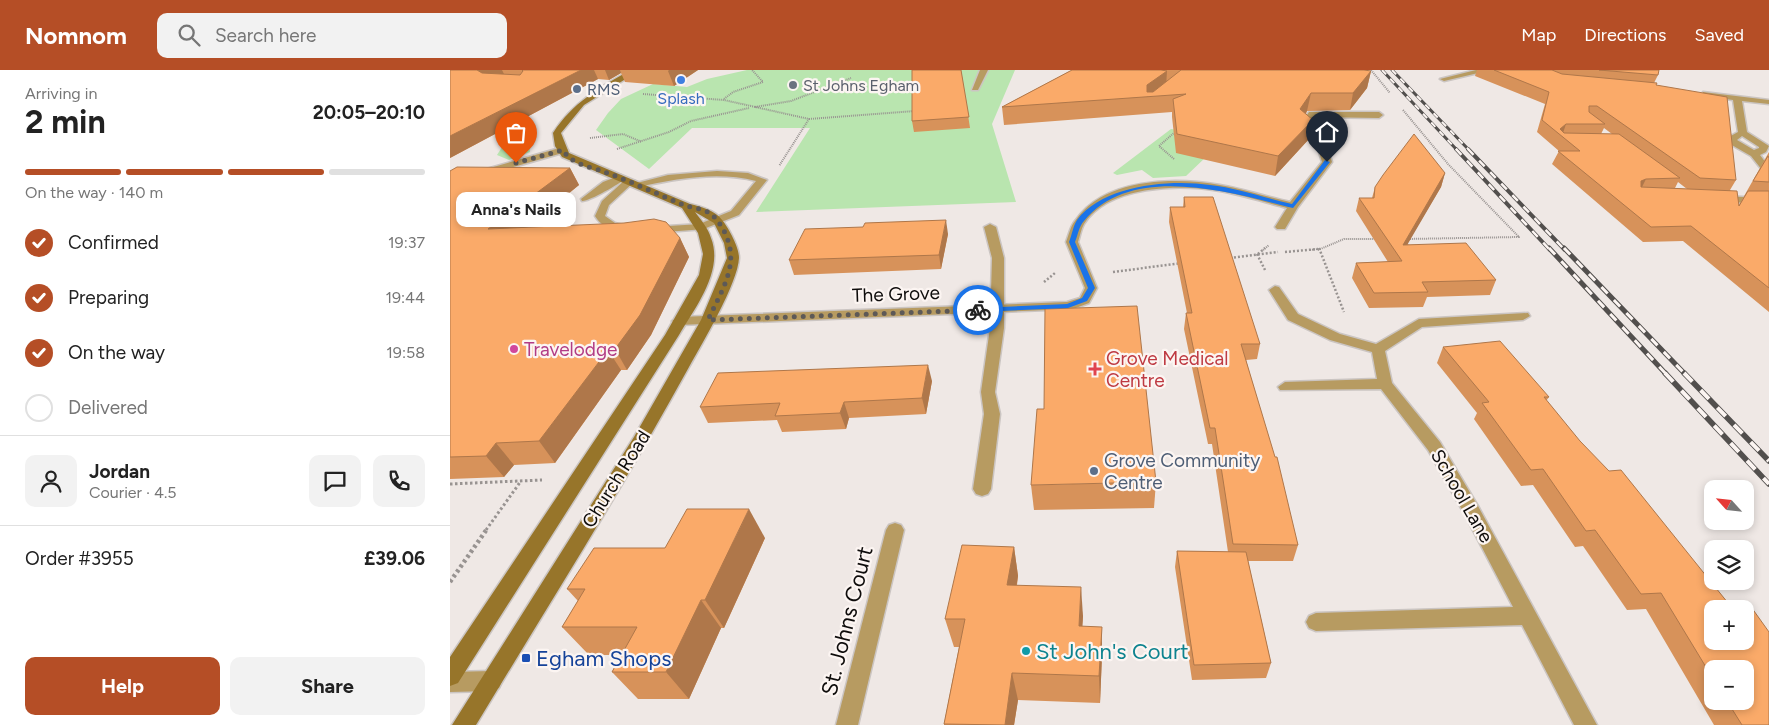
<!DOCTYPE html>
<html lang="en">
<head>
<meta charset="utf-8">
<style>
	:root { --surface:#fff; --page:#f2f2f2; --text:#222; --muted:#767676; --line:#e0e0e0; --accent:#b54e26 }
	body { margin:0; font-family:Figtree,sans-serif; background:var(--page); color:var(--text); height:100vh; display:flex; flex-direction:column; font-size:19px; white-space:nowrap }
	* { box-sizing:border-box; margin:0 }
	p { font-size:16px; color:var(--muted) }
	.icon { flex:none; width:28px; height:28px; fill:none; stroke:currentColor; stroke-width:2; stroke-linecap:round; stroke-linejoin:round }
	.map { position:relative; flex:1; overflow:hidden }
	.sheet { display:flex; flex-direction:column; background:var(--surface); width:450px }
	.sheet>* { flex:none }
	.needle { width:32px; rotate:297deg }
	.buttons { position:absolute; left:1254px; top:410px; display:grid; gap:10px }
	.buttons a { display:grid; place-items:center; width:50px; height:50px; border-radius:10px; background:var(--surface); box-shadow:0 2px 8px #0003; font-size:25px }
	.pin { position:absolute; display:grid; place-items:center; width:42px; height:42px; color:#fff; margin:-51px -21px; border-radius:50% 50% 50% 0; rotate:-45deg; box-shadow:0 0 5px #0007 }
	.pin .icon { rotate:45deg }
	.courier { position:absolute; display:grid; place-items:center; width:50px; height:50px; margin:-25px; border:4px solid #1a73e8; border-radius:50%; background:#fff; color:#222; box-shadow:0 1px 6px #0007 }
	.bubble { position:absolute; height:35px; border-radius:10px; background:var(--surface); box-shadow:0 2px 8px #0003; font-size:16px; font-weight:700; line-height:35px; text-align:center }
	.headline em { font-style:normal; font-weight:700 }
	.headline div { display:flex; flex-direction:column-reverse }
	.headline { display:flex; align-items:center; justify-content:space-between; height:85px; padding:0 25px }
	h1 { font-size:32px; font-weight:700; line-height:38px }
	.bar { display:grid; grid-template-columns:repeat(4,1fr); gap:8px 5px; align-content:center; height:60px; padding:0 25px }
	.bar i { height:6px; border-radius:4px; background:var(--line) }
	.bar .active { background:var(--accent) }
	.bar p { grid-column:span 4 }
	.line { display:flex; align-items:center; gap:12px; padding:0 25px; border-top:1px solid var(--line) }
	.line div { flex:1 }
	.round { display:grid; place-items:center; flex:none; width:52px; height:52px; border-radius:10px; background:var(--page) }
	ol { padding:0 25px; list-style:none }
	li { display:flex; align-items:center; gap:15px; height:55px }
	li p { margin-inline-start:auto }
	li .icon { padding:5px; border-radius:50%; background:var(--accent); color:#fff; stroke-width:4 }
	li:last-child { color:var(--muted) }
	li i { width:28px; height:28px; border:2px solid var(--line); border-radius:50% }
	.action { display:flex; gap:10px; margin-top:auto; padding:10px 25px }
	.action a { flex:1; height:58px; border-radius:10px; background:var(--accent); color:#fff; font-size:20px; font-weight:700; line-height:58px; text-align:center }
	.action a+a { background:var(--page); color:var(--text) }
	header { display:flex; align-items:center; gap:30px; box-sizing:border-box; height:70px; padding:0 25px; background:var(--accent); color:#fff }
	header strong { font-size:24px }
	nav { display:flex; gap:28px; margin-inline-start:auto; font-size:18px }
	.search { width:350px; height:45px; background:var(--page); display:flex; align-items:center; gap:12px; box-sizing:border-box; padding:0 18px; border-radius:10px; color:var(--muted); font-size:19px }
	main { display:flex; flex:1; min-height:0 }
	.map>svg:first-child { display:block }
	.green { fill:#b9e5af }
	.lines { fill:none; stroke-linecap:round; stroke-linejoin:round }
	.service-casing { stroke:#cbc5c2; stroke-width:3 }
	.minor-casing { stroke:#cbc5c2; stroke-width:3 }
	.secondary-casing { stroke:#cbc5c2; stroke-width:3 }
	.path-far3 { stroke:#989391; stroke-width:2; stroke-dasharray:1 1; stroke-linecap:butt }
	.path-far2 { stroke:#989391; stroke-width:2.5; stroke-dasharray:2 2; stroke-linecap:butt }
	.path-far1 { stroke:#989391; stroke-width:3; stroke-dasharray:2.5 2.5; stroke-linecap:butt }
	.path { stroke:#989391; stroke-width:4.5; stroke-dasharray:3 3; stroke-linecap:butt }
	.service { fill:#b79b61; fill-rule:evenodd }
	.minor { fill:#b79b61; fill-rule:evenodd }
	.secondary { fill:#97752a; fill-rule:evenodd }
	.rail-far3-casing { stroke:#524f4d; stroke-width:3 }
	.rail-far2-casing { stroke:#524f4d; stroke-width:4 }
	.rail-far1-casing { stroke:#524f4d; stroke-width:5 }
	.rail-casing { stroke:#524f4d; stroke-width:5.5 }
	.rail-far3 { stroke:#fcf5f2; stroke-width:2; stroke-dasharray:6; stroke-linecap:butt }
	.rail-far2 { stroke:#fcf5f2; stroke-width:2.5; stroke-dasharray:8; stroke-linecap:butt }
	.rail-far1 { stroke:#fcf5f2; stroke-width:3; stroke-dasharray:9; stroke-linecap:butt }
	.rail { stroke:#fcf5f2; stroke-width:4; stroke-dasharray:12; stroke-linecap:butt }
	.wall { fill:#d7925a; fill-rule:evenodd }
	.shaded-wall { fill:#af774a }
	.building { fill:#faaa69; stroke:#af774a; fill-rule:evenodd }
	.route { fill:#1a73e8 }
	.done { stroke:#5d5957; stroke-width:5; stroke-dasharray:0 9 }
	.shop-dot { fill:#3f7fe0; stroke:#fcf5f2; stroke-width:2 }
	.worship-dot { fill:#6b7280; stroke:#fcf5f2; stroke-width:2 }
	.service-dot { fill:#5c6f8a; stroke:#fcf5f2; stroke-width:2 }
	.hotel-dot { fill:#d1479c; stroke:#fcf5f2; stroke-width:2 }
	.health-dot { fill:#e0444e; stroke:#fcf5f2; stroke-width:2 }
	.culture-dot { fill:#0f9aa8; stroke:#fcf5f2; stroke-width:2 }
	.transit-dot { fill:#1a4fb4; stroke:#fcf5f2; stroke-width:2 }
	.labels { text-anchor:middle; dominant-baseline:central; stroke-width:4.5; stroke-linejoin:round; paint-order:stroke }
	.far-worship-label { font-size:16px; fill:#5b616d; stroke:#fcf5f2; text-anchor:start }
	.far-service-label { font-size:16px; fill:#4e5e75; stroke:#fcf5f2; text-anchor:start }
	.far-shop-label { font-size:16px; fill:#366cbe; stroke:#fcf5f2 }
	.street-label { font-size:19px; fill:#0e0c0b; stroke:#fcf5f2 }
	.hotel-label { font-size:19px; fill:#b23c85; stroke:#fcf5f2; text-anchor:start }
	.health-label { font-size:19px; fill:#be3a42; stroke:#fcf5f2; text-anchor:start }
	.service-label { font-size:19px; fill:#4e5e75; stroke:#fcf5f2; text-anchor:start }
	.near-street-label { font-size:22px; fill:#0e0c0b; stroke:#fcf5f2 }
	.near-culture-label { font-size:22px; fill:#0d838f; stroke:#fcf5f2; text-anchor:start }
	.near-transit-label { font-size:22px; fill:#164399; stroke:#fcf5f2; text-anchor:start }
</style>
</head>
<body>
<header>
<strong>Nomnom</strong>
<div class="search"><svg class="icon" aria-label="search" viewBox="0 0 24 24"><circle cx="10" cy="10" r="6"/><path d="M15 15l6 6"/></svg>Search here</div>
<nav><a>Map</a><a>Directions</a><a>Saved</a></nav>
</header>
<main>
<section class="sheet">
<div class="headline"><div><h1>2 min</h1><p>Arriving in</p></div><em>20:05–20:10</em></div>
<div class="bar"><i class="active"></i><i class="active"></i><i class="active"></i><i></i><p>On the way · 140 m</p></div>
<ol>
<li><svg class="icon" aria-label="check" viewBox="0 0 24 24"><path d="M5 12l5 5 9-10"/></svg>Confirmed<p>19:37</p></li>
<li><svg class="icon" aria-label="check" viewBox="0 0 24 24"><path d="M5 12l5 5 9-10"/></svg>Preparing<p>19:44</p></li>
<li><svg class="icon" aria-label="check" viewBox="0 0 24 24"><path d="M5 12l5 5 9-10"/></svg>On the way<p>19:58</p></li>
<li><i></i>Delivered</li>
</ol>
<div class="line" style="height:90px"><a class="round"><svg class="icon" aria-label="person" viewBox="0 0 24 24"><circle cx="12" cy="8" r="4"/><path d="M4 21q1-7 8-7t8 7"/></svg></a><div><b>Jordan</b><p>Courier · 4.5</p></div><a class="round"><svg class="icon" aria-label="chat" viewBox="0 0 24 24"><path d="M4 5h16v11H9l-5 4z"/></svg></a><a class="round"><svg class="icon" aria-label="phone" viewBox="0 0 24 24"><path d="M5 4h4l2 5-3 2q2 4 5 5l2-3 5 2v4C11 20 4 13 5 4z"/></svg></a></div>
<div class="line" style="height:65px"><div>Order #3955</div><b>£39.06</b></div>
<div class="action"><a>Help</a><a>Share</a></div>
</section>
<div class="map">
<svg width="1319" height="655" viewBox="0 0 1319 655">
	<rect width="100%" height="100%" fill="#efe8e5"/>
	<g class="green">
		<polygon points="297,0 565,0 542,54 566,132 306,142 360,58 242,58 199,99 146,60 158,43 171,29 203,14 237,17 257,9"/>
		<polygon points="721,59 778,66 736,106 703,108 692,100 667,105 663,103"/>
		<polygon points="78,63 80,82 59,90 47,85 54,74"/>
	</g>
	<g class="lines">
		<defs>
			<g id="service">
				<polygon points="530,0 538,0 528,20 522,20"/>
				<polygon points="1026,0 1041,0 994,11 990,9"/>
				<path d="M171 105 176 108C171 113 138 132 132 131L131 129 153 112Z"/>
				<path d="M176 109 185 111 159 135 155 146 165 153 181 157 183 159 177 162C164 159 152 158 145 146L152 131Z"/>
				<polygon points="251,154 257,157 255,159 202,163 196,160 202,157"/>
				<polygon points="540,154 546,157 554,188 554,258 545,322 550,344 541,419 538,424 532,426 526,424 523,419 534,344 531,322 540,258 542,188 534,157"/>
				<polygon points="445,453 451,455 454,460 408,655 386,655 436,460 439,455"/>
				<polygon points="41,601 49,604 52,611 49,618 41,621 0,622 0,602"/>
			</g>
			<g id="minor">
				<path d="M1253 22 1319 30V34L1292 31 1297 62 1319 76 1316 82 1310 85 1319 97V106L1316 105 1301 86 1280 74 1277 68 1288 62 1283 30 1253 26ZM1292 66 1309 77V78L1304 80 1287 70Z"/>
				<path d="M859 42H929L933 45 929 48 864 47 858 56 875 71 882 92 848 137 835 159H827L825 157 837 138C814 132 792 125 770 121 730 114 658 115 634 154 631 159 630 166 628 172L647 218 639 233 623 239 229 255 222 251 229 247 617 232 630 228 635 218 616 172C619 165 620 157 625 151 654 108 724 107 770 115 794 119 817 127 840 132L872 92 866 72 849 57Z"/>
				<polygon points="113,77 118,80 116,82 32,106 0,123 0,116 26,102"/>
				<path d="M267 101 298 103 317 110 289 145 251 160 245 157 247 155 281 141 306 111C267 101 226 109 188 117L183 114 218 105Z"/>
				<polygon points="1268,126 1319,128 1319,134 1264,131 1263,129"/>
				<polygon points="825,216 829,217 848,244 890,264 926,274 969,249 1078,243 1080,246 1073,250 972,257 935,281 942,313 990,372 1028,436 1147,655 1124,655 1072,555 866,561 859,558 856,552 859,546 866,543 1063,537 1015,445 978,380 931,319 830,320 828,317 835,312 927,309 922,282 880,270 838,250 819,220"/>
			</g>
			<path id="secondary" d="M181 0H190L134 35 111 63 119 83 240 134C264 140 271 144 282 166 285 172 289 181 289 188 288 213 252 274 239 297 172 419 98 536 26 655H2L184 367 251 250 277 188 274 173 264 153 245 142C251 150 258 158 261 168 274 201 245 238 229 265L8 613 0 616V587L215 265 249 205 253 184 248 163 232 138 112 87 105 76 103 63C122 33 150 17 181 0Z"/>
		</defs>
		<use href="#service" class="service-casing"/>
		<use href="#minor" class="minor-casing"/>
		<use href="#secondary" class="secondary-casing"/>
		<g class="path-far3">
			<polyline points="921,0 940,23"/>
			<polyline points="193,24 274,30 359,49 329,96"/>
			<polyline points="274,29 283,22 313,12 302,0"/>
			<polyline points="305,37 341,31 401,8"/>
			<polyline points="953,40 998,94 1069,167 957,169"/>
			<polyline points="359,49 465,41"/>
			<polyline points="140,68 173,64 192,72"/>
			<polyline points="167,79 219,62 241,51 299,38"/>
			<polyline points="724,89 709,76 725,62"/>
			<polyline points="813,180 819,175"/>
			<polyline points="860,180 868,179"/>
			<polyline points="868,180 894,169 926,169"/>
		</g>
		<g class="path-far2">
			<polyline points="869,178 894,242"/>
			<polyline points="835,182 868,179"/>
			<polyline points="807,184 815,200"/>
			<polyline points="808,184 815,178"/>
			<polyline points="780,188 828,182"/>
			<polyline points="663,202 732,193"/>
			<polyline points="594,212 605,203"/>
		</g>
		<g class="path-far1">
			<polyline points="0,414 92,410"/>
			<polyline points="36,460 71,411"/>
		</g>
		<polyline class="path" points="0,512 37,459"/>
		<use href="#service" class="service"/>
		<use href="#minor" class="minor"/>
		<use href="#secondary" class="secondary"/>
		<defs>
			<g id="rail-far3">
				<polyline points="932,0 1007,80"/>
				<polyline points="942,0 1019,80"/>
			</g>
			<g id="rail-far2">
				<polyline points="1006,79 1100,180"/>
				<polyline points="1018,79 1115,180"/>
			</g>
			<g id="rail-far1">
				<polyline points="1099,178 1216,304"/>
				<polyline points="1114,178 1235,304"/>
			</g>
			<g id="rail">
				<polyline points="1215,303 1319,414"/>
				<polyline points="1234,303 1319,391"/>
			</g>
		</defs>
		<use href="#rail-far3" class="rail-far3-casing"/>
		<use href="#rail-far2" class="rail-far2-casing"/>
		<use href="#rail-far1" class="rail-far1-casing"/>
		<use href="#rail" class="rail-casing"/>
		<use href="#rail-far3" class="rail-far3"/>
		<use href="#rail-far2" class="rail-far2"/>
		<use href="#rail-far1" class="rail-far1"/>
		<use href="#rail" class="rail"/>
	</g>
	<g class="wall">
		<polygon points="0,0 248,0 224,16 175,12 171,3 159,10 148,9 0,88"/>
		<polygon points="511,0 520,58 464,62 462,51"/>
		<polygon points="622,0 914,0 921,1 917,18 900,40 857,41 856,44 863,50 859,69 825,106 726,83 722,47 722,42 554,55 552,37"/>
		<path d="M1027 0H1209L1208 5 1204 13 1286 110 1280 120 1289 135 1319 82V242L1233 171 1193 172 1102 94 1109 81 1087 62 1095 34 1025 6ZM1154 58 1162 64H1151ZM1228 112 1237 119 1225 118Z"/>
		<polygon points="120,98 129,115 77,158 230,168 239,187 201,265 177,300 171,300 105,393 64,395 54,407 0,409 0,101"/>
		<polygon points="995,103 991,117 957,174 1046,210 1040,225 977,227 973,237 919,238 902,208 906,193 938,192 906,141 909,128 922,128 925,117"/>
		<polygon points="734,127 810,274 807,289 796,290 848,475 843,491 798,491 821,593 816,608 742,610 725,497 727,481 778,482 762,374 758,374 734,259 736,243 737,243 719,152 720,137 733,137"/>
		<polygon points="413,157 498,164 491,199 344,205 339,190"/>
		<path d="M993 277 1099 327 1096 331 1319 655H1264L1196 539 1177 540 1133 476 1125 477 1083 415 1071 416 1024 349 1027 343 987 293ZM1262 599 1295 631H1262Z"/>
		<polygon points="482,311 476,344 399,348 396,359 332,362 327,350 258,353 250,337"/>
		<polygon points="706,412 704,438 584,440 581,415"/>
		<polygon points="315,468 274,558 271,558 239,629 188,629 162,602 171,585 139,585 112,557 128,531 117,519 215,478"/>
		<polygon points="564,477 568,506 567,515 633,546 632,556 652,585 650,633 568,630 564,655 494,655 494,654 509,577 504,577 495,549"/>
	</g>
	<g class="shaded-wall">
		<polygon points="27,0 52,0 54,4 35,15"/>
		<polygon points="131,0 144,0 148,9 0,88 0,66"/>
		<polygon points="155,0 170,0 171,3 159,10"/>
		<polygon points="219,0 248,0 224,16 218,1"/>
		<polygon points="717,1 716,18 697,27 697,15"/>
		<polygon points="921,1 917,18 900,40 903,23"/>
		<polygon points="861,23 857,41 847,57 850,39"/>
		<polygon points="863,50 859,69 825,106 828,86"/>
		<polygon points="1116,54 1112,66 1110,59"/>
		<polygon points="120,98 129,115 51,178 38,159"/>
		<polygon points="995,103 991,117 949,189 953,175"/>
		<polygon points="1196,109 1189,123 1191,111"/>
		<polygon points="496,150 498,164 491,199 489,185"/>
		<polygon points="230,168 239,187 201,265 177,300 165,279"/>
		<polygon points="158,280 171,300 105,393 89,371"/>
		<polygon points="478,295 482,311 476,344 472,328"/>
		<polygon points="394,332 399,348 396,359 390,343"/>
		<polygon points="46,373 64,395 54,407 36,386"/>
		<polygon points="299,439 315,468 274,558 255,530"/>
		<polygon points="564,477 568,506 562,544 557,515"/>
		<polygon points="631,517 633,546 631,584 629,556"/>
		<polygon points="251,530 271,558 239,629 216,602"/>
		<polygon points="652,557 652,585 650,633 649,606"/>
		<polygon points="562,603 568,630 564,655 555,655"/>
	</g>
	<g class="building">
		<polygon points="0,0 27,0 32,3 70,5 73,1 72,0 131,0 0,66"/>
		<polygon points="462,0 511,0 519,47 462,51"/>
		<polygon points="622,0 711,0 717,1 697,15 697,22 703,22 731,0 914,0 921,1 903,23 861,23 850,39 863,50 828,86 727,64 723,29 736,24 552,37"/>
		<polygon points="1044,0 1102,0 1112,4 1207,13 1206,15 1277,27 1286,110 1250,108 1147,36 1139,36 1139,42 1155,54 1116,54 1110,59 1114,63 1169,64 1230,108 1196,109 1191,111 1191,117 1287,121 1289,136 1298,121 1319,121 1319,218 1241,156 1201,157 1108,81 1130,81 1092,50 1099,22"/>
		<polygon points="1149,0 1209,0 1208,5"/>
		<polygon points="964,64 995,103 953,175 1016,173 1046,210 972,212 978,222 924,223 906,193 952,191 909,128 924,128 925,117 933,105"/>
		<polygon points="1318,86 1319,88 1319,112 1303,111"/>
		<polygon points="7,97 120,98 38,159 174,153 204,149 216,152 230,168 190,245 165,279 158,280 89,371 46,373 36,386 0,387 0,101"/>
		<polygon points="734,127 763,127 810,274 791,274 825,387 827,387 848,475 783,474 765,358 760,358 736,243 742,243 720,137 735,137"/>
		<polygon points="496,150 489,185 339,190 355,159 413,157 415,153"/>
		<polygon points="687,236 706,412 581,415 587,339 594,339 595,239"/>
		<path d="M1050 271 1099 327H1094L1130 371 1159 401 1171 400 1278 533 1299 534 1319 562V655H1292L1277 631H1295V599H1262V607L1211 523 1191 524 1145 460 1136 461 1093 399 1081 400 1032 333 1039 332 993 277ZM1262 539H1295V571H1262Z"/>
		<polygon points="478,295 472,328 394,332 390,343 325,346 330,333 250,337 268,303"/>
		<polygon points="237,439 299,439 255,530 251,530 216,602 162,602 187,557 112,557 135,519 117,519 144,478 215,478"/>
		<polygon points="512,475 564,477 557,515 631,517 629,556 652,557 649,606 562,603 555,655 494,654 515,549 495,549"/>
		<polygon points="727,481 796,482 821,593 744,595"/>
	</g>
	<path class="route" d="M875 90 880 92 843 138C782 123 682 92 634 151 629 156 628 165 625 172L645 218 637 231 618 238 528 242 525 240 528 238 617 234 632 228 638 218 619 172C622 165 623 156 627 150 653 115 720 109 760 115 787 118 815 128 842 134Z"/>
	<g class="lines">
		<path class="done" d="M66 93 113 80C120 93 139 97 152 101 180 111 207 124 234 135 241 138 249 138 256 141 265 146 269 152 274 161 291 194 272 219 258 250L528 240"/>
	</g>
	<circle class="shop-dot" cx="231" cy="10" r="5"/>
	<circle class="worship-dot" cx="343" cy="15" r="5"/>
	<g class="service-dot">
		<circle cx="127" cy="19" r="5"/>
		<circle cx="644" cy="401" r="5"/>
	</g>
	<circle class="hotel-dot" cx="64" cy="279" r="5"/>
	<path class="health-dot" d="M642.5 291.5h5v5h5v5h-5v5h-5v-5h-5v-5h5z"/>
	<circle class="culture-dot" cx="576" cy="581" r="5"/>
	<rect class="transit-dot" x="71" y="583" width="10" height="10" rx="2.5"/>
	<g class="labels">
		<g class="far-worship-label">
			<text x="353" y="15">St Johns Egham</text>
		</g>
		<g class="far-service-label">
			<text x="137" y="19">RMS</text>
		</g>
		<g class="far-shop-label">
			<text x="231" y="28">Splash</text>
		</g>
		<g class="street-label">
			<text transform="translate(446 224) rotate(-2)">The Grove</text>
			<text transform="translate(166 409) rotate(-58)">Church Road</text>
			<text transform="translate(1012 426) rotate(60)">School Lane</text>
		</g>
		<g class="hotel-label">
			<text x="74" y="279">Travelodge</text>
		</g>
		<g class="health-label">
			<text x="656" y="288">Grove Medical<tspan x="656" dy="22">Centre</tspan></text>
		</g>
		<g class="service-label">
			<text x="654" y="390">Grove Community<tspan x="654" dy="22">Centre</tspan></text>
		</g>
		<g class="near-street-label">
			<text transform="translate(397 551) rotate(-76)">St. Johns Court</text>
		</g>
		<g class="near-culture-label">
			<text x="586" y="581">St John's Court</text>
		</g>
		<g class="near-transit-label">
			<text x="86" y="588">Egham Shops</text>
		</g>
	</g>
</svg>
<div class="buttons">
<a><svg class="needle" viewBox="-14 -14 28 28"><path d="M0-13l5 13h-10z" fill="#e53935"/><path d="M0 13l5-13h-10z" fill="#767676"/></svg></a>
<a><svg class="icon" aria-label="layers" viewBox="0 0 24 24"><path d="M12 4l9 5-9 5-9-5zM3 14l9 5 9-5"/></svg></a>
<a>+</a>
<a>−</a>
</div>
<div class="pin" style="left:66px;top:93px;background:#ea580c"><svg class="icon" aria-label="bag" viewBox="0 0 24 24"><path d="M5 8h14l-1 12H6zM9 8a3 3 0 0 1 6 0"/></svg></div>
<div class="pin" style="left:877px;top:92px;background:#1f2937"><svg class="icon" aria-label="home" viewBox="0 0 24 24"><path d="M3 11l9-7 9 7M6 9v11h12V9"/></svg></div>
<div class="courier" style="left:528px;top:240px"><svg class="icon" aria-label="bike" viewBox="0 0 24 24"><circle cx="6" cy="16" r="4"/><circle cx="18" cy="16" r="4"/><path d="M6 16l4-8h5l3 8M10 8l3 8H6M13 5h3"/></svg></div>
<div class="bubble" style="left:6px;top:122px;width:120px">Anna's Nails</div>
</div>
</main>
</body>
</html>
